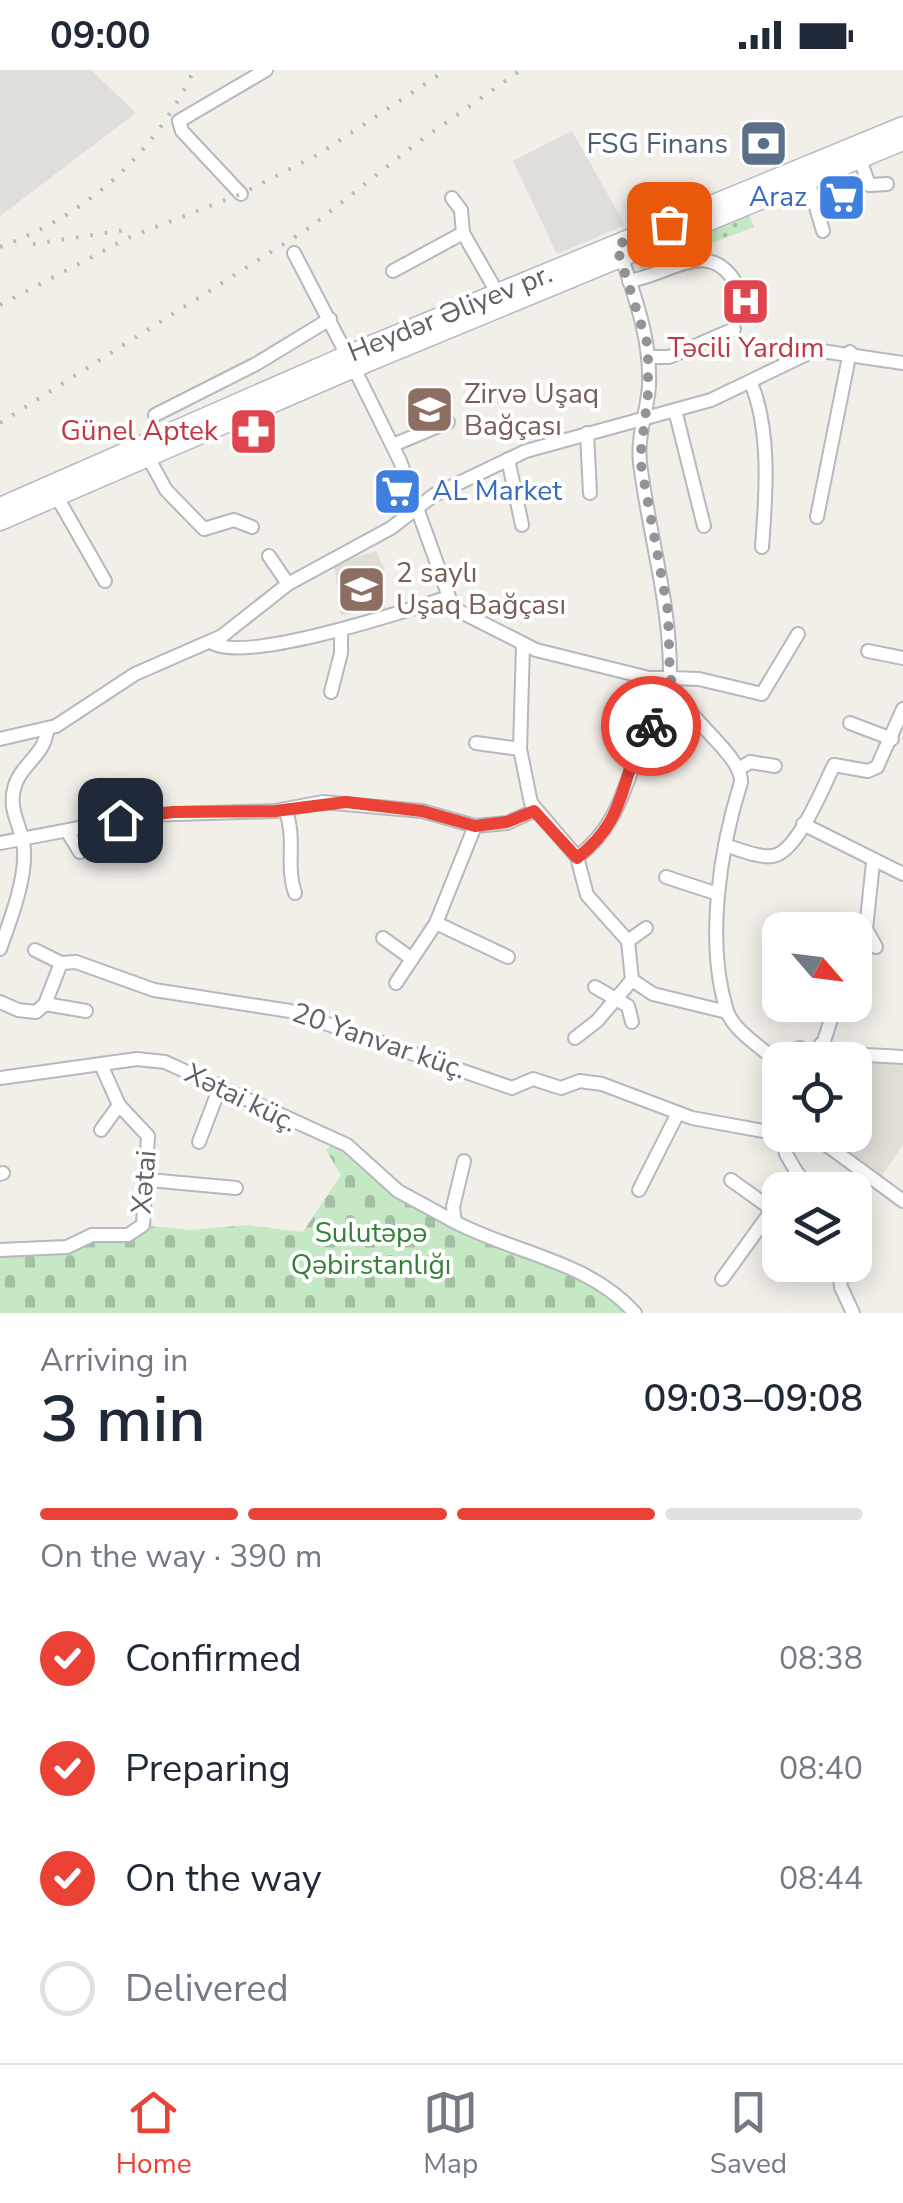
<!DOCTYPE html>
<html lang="en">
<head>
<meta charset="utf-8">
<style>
	:root { --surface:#fff; --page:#f2f2f3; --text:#1f2937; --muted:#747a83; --line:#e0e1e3; --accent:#ea4335 }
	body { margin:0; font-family:"Nunito Sans",sans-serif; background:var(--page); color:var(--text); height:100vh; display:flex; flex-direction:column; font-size:38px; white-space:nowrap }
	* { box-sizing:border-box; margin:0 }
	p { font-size:32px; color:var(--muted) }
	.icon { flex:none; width:55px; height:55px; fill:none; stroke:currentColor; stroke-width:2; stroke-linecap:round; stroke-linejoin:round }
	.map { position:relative; height:1243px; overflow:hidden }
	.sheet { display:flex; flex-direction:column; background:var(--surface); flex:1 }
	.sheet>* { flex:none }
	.needle { width:65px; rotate:118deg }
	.controls { position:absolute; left:762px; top:842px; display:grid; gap:20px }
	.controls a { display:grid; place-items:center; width:110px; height:110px; border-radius:20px; background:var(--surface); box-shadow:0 5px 25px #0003; font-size:50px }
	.pin { position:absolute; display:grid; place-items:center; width:85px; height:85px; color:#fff; margin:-42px; border-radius:20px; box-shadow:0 5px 15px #0006 }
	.courier { position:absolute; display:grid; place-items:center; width:100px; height:100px; margin:-50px; border:8px solid #ea4335; border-radius:50%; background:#fff; color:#222; box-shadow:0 2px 12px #0007 }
	.headline em { font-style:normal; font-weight:600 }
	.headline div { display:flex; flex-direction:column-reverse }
	.headline { display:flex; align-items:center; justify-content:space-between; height:170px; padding:0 40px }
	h1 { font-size:65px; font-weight:600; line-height:75px }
	.bar { display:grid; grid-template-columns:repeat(4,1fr); gap:15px 10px; align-content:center; height:120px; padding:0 40px }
	.bar i { height:12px; border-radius:8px; background:var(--line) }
	.bar .current { background:var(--accent) }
	.bar p { grid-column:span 4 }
	ol { padding:0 40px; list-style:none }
	li { display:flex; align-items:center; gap:30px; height:110px }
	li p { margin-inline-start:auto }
	li .icon { padding:10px; border-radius:50%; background:var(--accent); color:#fff; stroke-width:4 }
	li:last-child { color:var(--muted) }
	li i { width:55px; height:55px; border:5px solid var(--line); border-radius:50% }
	.status { display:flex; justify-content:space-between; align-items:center; height:70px; padding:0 50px; background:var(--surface); direction:ltr }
	.status svg { height:28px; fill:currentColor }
	.tab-bar { display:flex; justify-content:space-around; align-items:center; height:140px; border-top:2px solid var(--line); background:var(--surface); font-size:28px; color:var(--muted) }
	.tab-bar a { display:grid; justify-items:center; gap:5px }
	.tab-bar .current { color:var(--accent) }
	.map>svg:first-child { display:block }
	.industrial { fill:#e0deda }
	.education { fill:#e1ded6 }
	.grass { fill:url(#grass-dots) }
	.cemetery { fill:url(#cemetery-stones) }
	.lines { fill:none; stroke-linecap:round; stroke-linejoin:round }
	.minor-casing { stroke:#b5b8bc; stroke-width:16 }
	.secondary-casing { stroke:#b6babf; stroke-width:21 }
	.minor { stroke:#fff; stroke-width:12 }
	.secondary { stroke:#fff; stroke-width:18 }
	.rail { stroke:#b6b7b8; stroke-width:4; stroke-dasharray:2.5 12; stroke-linecap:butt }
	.done { stroke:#929495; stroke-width:10; stroke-dasharray:0 18 }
	.route { stroke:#ea4335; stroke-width:12 }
	.labels { text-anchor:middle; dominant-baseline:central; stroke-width:8; stroke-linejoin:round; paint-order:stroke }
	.service-label { font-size:28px; fill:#4e5e75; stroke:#fff; text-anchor:end }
	.shop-label { font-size:28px; fill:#366cbe; stroke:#fff; text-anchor:end }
	.street-label { font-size:28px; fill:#5f6368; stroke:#fff }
	.health-label { font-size:28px; fill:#be3a42; stroke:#fff }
	.education-label { font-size:28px; fill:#785e54; stroke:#fff; text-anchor:start }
	.park-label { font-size:28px; fill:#348238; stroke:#fff }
</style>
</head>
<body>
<div class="status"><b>09:00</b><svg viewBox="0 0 49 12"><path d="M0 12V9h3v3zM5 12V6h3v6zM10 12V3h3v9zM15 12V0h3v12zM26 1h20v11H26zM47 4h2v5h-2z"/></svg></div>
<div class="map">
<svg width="903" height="1243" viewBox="0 0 903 1243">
	<defs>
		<pattern id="grass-dots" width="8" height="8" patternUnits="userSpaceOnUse" patternTransform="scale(2.5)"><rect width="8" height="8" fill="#c5e8c5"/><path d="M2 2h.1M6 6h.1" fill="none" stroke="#a3c0a4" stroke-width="1.8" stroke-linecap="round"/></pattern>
		<pattern id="cemetery-stones" width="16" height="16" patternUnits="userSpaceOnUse" patternTransform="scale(2.5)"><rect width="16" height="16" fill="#c5e8c5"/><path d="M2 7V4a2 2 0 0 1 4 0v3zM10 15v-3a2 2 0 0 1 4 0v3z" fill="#a3c0a4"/></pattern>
	</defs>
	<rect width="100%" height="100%" fill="#f1efe8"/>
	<g class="industrial">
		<polygon points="0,0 91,0 136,43 0,146"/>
		<polygon points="572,61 625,155 557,184 513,91"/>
	</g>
	<g class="education">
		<polygon points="376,481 384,498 385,540 341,545 334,494"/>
		<polygon points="855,992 903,995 903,1075 880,1108 826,1065 855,1065"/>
	</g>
	<polygon class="grass" points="749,145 754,157 641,200 637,191"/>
	<polygon class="cemetery" points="333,1073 442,1150 587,1211 630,1243 0,1243 0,1183 149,1156 191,1160 247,1155 303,1162 341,1105 326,1080"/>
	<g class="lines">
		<defs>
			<g id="minor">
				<polyline points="860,89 869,115 887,114"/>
				<polyline points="808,110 823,161"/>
				<polyline points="241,124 182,61 179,51 266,0"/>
				<polyline points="452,128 461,140 463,163"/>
				<polyline points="294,183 347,285"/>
				<path d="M622 188C636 230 651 271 649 316 647 343 637 365 640 393 649 465 671 535 670 608L699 609 762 624 798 564"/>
				<polyline points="393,201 463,163 498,224"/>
				<path d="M629 211C672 204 709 166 737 215"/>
				<polyline points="648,287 669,287 734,259"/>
				<path d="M354 298 400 391 453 538 536 580 649 608H670C679 645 742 683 741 712 720 779 705 872 727 941 733 960 761 977 775 990"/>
				<path d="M751 313C771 361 766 426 762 477"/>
				<polyline points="675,340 704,456"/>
				<polyline points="155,345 256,294 330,249"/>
				<polyline points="587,363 590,423"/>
				<polyline points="393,375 448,352"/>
				<polyline points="148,387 166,420 204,459 234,450 252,457"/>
				<polyline points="508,389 522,455"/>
				<polyline points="57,427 105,511"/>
				<polyline points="817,447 850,282"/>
				<polyline points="269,486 288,514"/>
				<path d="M211 572C242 595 405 541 446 528"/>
				<polyline points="523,575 520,679 531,733 577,787 587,825 628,871 632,910 597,951 575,968"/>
				<polyline points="868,581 903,588"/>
				<polyline points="331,622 341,583 341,561"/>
				<polyline points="850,653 892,669"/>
				<polyline points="0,669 56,656 135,604 222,566 288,514 391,458 434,425 526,381 711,330 815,280 903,293"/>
				<polyline points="476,673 520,679"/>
				<polyline points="739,699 750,692 775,696"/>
				<path d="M285 739C297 769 285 794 295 823"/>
				<polyline points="147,745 148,768"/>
				<polyline points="803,754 903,804"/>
				<polyline points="67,761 80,782"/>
				<polyline points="0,773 147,745 275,741 323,732 422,741 475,756 507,753 534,741"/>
				<path d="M725 775C738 779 758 788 772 786 797 784 824 715 834 695L868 701 877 697 903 639"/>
				<path d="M577 787C622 754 625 707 648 660L686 640"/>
				<polyline points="873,793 866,859 876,877"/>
				<polyline points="666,807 718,824"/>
				<polyline points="436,853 508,887"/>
				<polyline points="383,868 412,889"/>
				<polyline points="628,871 646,858"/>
				<path d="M0 879C10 851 26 810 24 780 23 758 8 742 14 719 19 695 46 685 47 659"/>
				<polyline points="35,880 61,893"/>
				<polyline points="632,910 653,924 727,942"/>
				<polyline points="396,913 436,853 475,756"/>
				<polyline points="595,917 628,936 632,952"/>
				<polyline points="0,932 18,940 36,942 45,934 61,893 76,892 154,920 290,941 512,1018 533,1009 561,1018 580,1011 602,1014 692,1048 780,1064"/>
				<polyline points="45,934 86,941"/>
				<polyline points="813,983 824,971 833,943"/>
				<polyline points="829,990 848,984 903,987"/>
				<polyline points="0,1008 137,989 165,992 347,1075 398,1121 455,1152"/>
				<polyline points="780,1026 771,1003 780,985 800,978 820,990"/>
				<polyline points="101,1060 119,1035"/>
				<polyline points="782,1065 786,1084 807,1120"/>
				<polyline points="813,1065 903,1131"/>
				<polyline points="199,1072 221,1014"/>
				<path d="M464 1091 453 1137 455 1152C516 1184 587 1190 635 1243"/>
				<polyline points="0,1104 3,1103"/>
				<polyline points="149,1110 236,1118"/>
				<polyline points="731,1110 773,1140"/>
				<polyline points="639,1120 678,1043"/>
				<polyline points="786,1120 799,1105"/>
				<polyline points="0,1180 67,1177 92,1165 128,1165 143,1155 148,1066 119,1035 102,997"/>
				<polyline points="839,1195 841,1217 853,1243"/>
				<polyline points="722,1209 780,1129"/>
			</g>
			<g id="secondary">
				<polyline points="0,437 347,285 903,56"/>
				<polyline points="0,451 354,298 903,71"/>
			</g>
		</defs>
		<use href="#minor" class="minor-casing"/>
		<use href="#secondary" class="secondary-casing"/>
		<use href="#minor" class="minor"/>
		<use href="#secondary" class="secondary"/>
		<g class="rail">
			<polyline points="33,174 132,159"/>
			<path d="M0 177C87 145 154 85 194 0"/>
			<polyline points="0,235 130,167 241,124 319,84 446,0"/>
			<polyline points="0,353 309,158 417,73 521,0"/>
		</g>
	</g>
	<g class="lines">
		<polyline class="done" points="651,656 686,640 670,608 668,542 640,389 648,324 648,276 616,175 669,154"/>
		<path class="route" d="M120 750 173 742 275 741 346 732 422 741 475 756 507 752 534 741 577 788C633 745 617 702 651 656"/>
	</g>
	<defs>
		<symbol id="bank-square" viewBox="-11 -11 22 22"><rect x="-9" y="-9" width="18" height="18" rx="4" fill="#5c6f8a" stroke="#fff"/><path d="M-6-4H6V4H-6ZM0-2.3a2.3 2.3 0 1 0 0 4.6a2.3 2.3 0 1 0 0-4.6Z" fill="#fff"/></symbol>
		<symbol id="supermarket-square" viewBox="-11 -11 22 22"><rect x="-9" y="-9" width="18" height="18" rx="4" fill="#3f7fe0" stroke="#fff"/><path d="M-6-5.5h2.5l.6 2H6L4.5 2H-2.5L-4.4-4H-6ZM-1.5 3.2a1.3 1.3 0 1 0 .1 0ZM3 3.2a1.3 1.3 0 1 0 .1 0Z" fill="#fff"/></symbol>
		<symbol id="hospital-square" viewBox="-11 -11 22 22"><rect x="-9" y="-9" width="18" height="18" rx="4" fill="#e0444e" stroke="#fff"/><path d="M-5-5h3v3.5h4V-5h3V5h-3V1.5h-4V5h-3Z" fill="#fff"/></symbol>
		<symbol id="school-square" viewBox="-11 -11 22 22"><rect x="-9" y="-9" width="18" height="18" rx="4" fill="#8d6e63" stroke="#fff"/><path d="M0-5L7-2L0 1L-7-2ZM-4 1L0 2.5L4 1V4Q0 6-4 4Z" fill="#fff"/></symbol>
		<symbol id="pharmacy-square" viewBox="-11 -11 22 22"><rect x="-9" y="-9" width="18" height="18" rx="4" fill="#e0444e" stroke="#fff"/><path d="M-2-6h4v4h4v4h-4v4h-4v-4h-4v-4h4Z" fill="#fff"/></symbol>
	</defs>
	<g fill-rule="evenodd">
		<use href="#bank-square" x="736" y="46" width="55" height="55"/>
		<use href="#supermarket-square" x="814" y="100" width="55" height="55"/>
		<use href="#hospital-square" x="718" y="204" width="55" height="55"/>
		<use href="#school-square" x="402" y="312" width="55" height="55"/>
		<use href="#pharmacy-square" x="226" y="334" width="55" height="55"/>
		<use href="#supermarket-square" x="370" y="394" width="55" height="55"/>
		<use href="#school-square" x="334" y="492" width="55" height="55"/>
	</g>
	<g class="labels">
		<g class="service-label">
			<text x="728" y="74">FSG Finans</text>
		</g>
		<g class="shop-label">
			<text x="807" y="127">Araz</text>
			<text x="432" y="421" text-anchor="start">AL Market</text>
		</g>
		<g class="street-label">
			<text transform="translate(450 243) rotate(-22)">Heydər Əliyev pr.</text>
			<text transform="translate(379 971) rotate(19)">20 Yanvar küç.</text>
			<text transform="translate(241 1028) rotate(26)">Xətai küç.</text>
			<text transform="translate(144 1112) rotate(-85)">Xətai</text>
		</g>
		<g class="health-label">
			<text x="746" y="278">Təcili Yardım</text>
			<text x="218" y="361" text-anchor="end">Günel Aptek</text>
		</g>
		<g class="education-label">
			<text x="464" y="324">Zirvə Uşaq<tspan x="464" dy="32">Bağçası</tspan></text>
			<text x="396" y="503">2 saylı<tspan x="396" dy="32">Uşaq Bağçası</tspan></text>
		</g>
		<g class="park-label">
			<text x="371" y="1163">Sulutəpə<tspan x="371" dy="32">Qəbirstanlığı</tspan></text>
		</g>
	</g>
</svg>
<div class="controls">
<a><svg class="needle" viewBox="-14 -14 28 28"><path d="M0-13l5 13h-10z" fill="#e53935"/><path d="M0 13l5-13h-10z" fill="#747a83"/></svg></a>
<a><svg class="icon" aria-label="locate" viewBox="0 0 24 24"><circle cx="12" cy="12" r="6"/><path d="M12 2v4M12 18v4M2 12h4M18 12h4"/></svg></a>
<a><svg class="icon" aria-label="layers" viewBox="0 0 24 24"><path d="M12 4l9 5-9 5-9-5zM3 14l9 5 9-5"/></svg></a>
</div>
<div class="pin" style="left:669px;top:154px;background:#ea580c"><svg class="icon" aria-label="bag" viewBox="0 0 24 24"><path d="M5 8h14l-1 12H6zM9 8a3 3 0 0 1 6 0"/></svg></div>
<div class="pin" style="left:120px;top:750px;background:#1f2937"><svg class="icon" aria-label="home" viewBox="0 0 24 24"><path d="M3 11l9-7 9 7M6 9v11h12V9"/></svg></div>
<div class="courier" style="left:651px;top:656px"><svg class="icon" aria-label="bike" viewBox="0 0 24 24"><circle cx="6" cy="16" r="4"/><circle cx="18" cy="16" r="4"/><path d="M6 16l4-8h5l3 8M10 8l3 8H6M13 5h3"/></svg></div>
</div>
<section class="sheet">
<div class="headline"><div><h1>3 min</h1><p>Arriving in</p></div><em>09:03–09:08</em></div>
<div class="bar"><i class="current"></i><i class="current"></i><i class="current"></i><i></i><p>On the way · 390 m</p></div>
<ol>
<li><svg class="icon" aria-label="check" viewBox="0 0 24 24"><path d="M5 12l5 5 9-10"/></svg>Confirmed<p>08:38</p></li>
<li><svg class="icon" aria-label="check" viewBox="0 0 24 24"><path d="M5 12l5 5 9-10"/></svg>Preparing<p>08:40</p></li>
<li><svg class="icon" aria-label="check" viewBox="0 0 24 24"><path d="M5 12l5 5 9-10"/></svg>On the way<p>08:44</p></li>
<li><i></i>Delivered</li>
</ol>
</section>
<nav class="tab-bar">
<a class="current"><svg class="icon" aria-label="home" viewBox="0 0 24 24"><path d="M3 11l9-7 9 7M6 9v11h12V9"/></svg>Home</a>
<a><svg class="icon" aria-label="map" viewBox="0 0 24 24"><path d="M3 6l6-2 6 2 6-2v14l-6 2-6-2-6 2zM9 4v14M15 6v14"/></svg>Map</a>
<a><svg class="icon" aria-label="saved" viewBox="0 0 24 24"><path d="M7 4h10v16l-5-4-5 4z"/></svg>Saved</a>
</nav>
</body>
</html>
